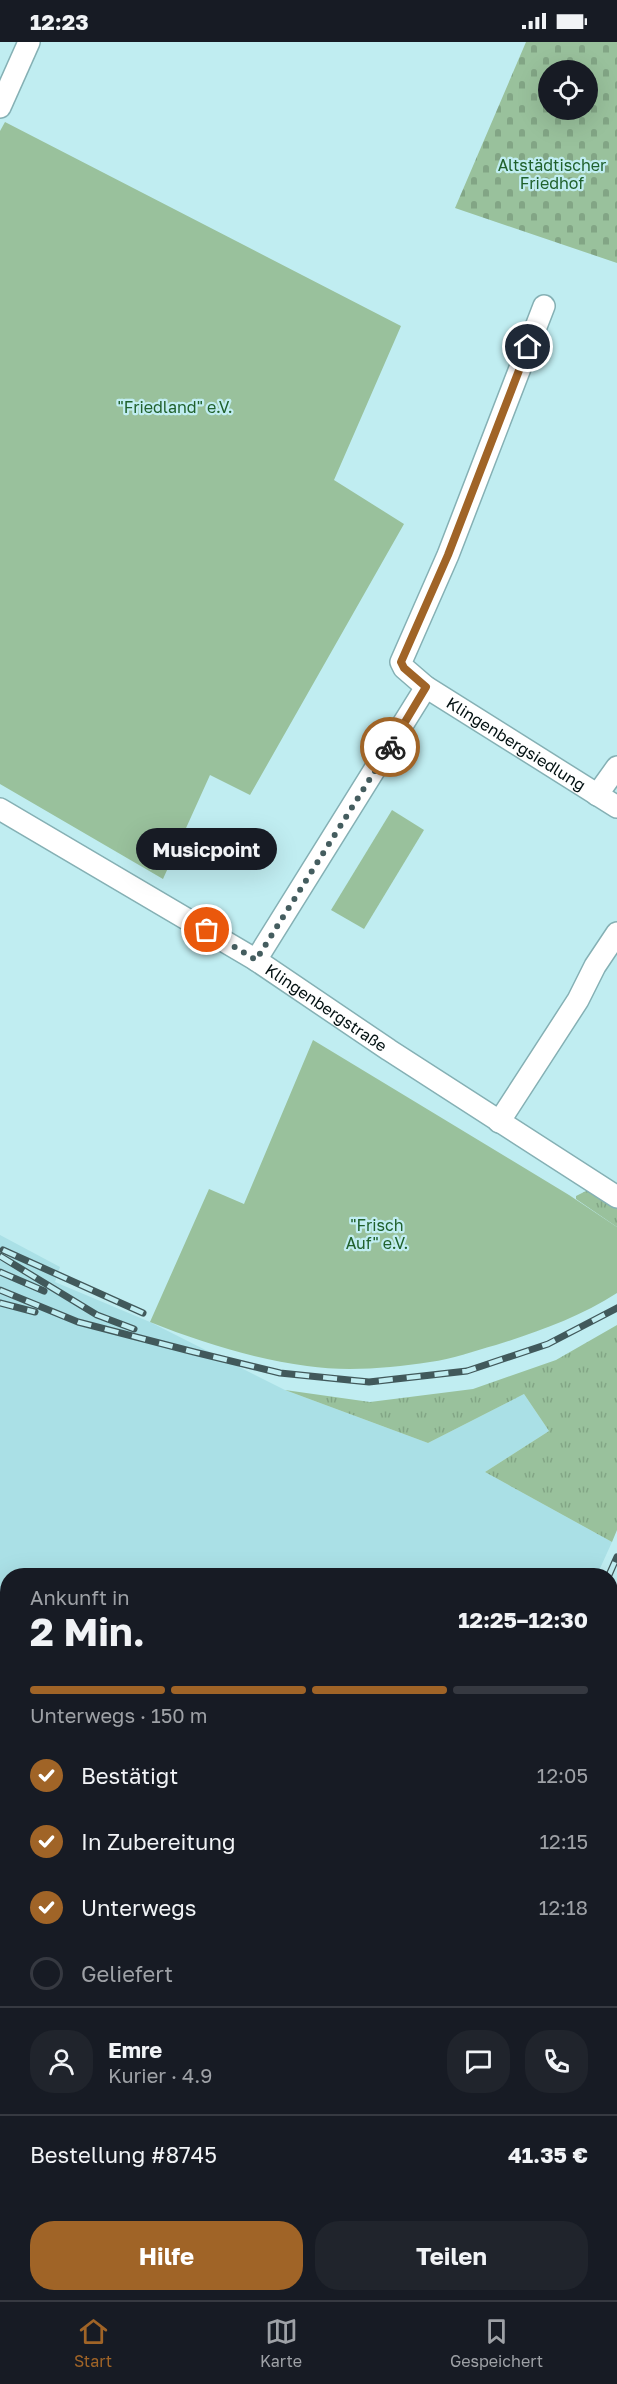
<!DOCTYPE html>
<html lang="de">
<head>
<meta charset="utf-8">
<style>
	:root { --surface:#171b24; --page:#20242c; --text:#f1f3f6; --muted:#9ea1a6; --line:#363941; --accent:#a06427 }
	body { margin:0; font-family:"Golos Text",sans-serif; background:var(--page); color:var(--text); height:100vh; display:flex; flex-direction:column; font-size:22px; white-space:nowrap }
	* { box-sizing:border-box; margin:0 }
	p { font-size:20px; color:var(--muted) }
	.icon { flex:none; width:33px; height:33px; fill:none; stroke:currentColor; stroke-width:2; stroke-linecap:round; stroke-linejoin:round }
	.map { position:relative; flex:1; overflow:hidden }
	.drawer { position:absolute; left:0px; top:1526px; width:618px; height:734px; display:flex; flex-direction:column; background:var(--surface); border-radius:24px 24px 0 0; box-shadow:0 6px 24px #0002 }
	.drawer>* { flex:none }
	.controls { position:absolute; left:538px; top:18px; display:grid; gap:12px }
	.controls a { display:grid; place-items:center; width:60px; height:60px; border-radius:50%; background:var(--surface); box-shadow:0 6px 24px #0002; font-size:30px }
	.pin { position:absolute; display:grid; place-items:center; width:51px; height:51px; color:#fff; margin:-26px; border:3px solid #fff; border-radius:50%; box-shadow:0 2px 6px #0007 }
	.courier { position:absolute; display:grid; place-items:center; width:60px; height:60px; margin:-30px; border:4px solid #a06427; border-radius:50%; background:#fff; color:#222; box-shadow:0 2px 8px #0007 }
	.bubble { position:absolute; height:42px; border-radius:21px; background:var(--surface); box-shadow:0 6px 24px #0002; font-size:20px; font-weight:700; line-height:42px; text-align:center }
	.head em { font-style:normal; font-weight:700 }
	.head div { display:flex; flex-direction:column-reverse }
	.head { display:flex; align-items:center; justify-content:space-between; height:102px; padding:0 30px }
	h1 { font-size:39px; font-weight:700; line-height:45px }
	.bar { display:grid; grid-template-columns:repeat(4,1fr); gap:9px 6px; align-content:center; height:72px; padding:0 30px }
	.bar i { height:8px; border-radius:4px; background:var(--line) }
	.bar .selected { background:var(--accent) }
	.bar p { grid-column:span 4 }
	.line { display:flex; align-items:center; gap:15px; padding:0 30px; border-top:2px solid var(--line) }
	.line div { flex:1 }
	.round { display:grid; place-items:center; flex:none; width:63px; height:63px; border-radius:24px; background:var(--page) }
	ol { padding:0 30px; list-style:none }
	li { display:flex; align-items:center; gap:18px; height:66px }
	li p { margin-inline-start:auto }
	li .icon { padding:6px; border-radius:50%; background:var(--accent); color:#fff; stroke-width:4 }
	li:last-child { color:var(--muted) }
	li i { width:33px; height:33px; border:3px solid var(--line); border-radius:50% }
	.action { display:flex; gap:12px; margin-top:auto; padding:12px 30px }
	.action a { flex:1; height:69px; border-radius:24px; background:var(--accent); color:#fff; font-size:24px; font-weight:700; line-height:69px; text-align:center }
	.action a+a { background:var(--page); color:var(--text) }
	.status { display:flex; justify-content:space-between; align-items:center; height:42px; padding:0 30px; background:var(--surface); direction:ltr }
	.status svg { height:16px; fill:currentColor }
	.tab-bar { display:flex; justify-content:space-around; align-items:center; height:84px; border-top:2px solid var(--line); background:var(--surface); font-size:16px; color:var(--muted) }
	.tab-bar a { display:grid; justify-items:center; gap:3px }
	.tab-bar .selected { color:var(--accent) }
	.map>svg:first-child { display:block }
	.built { fill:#aae0e6 }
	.grass { fill:url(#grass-tufts) }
	.cemetery { fill:url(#cemetery-stones); fill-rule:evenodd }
	.green { fill:#99c19c }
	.water { fill:url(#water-ripples); stroke:#60799a; stroke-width:1.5 }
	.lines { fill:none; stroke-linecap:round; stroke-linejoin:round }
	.minor-casing { stroke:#85b0b4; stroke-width:24 }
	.major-casing { stroke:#85b0b4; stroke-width:28 }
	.minor { stroke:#fff; stroke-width:21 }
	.major { stroke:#fff; stroke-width:26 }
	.rail-casing { stroke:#41595b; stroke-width:7 }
	.rail { stroke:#c0edf1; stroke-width:4.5; stroke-dasharray:14; stroke-linecap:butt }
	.done { stroke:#445d5f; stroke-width:6; stroke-dasharray:0 10.8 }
	.route { stroke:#a06427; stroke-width:8 }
	.labels { text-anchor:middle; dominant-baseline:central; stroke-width:4.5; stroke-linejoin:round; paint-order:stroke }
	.park-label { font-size:16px; fill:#20612c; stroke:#c0edf1 }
	.street-label { font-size:16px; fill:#021011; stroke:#c0edf1 }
</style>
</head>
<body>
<div class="status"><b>12:23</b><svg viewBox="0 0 49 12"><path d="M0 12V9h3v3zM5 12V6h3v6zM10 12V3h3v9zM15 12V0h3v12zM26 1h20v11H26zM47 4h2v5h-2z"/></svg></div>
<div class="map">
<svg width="617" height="2258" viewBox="0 0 617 2258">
	<defs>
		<pattern id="grass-tufts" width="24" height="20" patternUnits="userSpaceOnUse" patternTransform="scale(1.5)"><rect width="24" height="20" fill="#99c19c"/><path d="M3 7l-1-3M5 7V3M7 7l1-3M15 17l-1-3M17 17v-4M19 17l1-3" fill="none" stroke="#82a585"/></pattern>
		<pattern id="cemetery-stones" width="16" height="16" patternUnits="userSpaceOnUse" patternTransform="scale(1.5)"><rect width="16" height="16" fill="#99c19c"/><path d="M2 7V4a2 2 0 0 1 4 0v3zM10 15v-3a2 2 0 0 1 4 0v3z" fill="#82a585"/></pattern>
		<pattern id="water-ripples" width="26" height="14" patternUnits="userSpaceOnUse" patternTransform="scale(1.5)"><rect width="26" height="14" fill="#89a6d5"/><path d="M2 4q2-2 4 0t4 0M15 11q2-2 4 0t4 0" fill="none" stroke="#6e86ab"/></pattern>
	</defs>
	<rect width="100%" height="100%" fill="#c0edf1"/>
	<g class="built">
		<polygon points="0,1193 60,1225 55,1240 150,1280 285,1348 428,1401 524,1352 549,1389 485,1430 612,1500 597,1533 8,1533 7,2176 0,2173"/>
		<polygon points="161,2252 257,2252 254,2258 175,2258"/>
	</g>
	<g class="grass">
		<polygon points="588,1148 617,1167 617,1185 576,1157 576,1154"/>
		<polygon points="617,1283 617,1488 612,1500 485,1430 549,1389 524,1352 428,1401 285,1348 370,1360 473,1347 556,1318"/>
		<polygon points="611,1921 617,1925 617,2193 611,2204"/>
		<polygon points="275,2252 585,2252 581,2258 272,2258"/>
	</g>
	<path class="cemetery" d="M526 0H617V221L455 166ZM549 28H588V68H549Z"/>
	<g class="green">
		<polygon points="5,80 401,284 334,438 404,482 250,753 210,733 163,837 0,742 0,89"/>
		<polygon points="392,768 424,788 364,887 331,868"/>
		<path d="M313 998 569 1153 617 1185V1251C580 1275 537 1290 496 1303 474 1309 452 1317 430 1320 390 1326 347 1330 307 1324 254 1317 200 1300 150 1280L209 1147 244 1162Z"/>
		<polygon points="617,1563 617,1852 610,1849 610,1577"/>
	</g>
	<polygon class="water" points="0,2173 7,2176 8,2252 161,2252 175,2258 0,2258"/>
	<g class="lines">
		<defs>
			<g id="minor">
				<polyline points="0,65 29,0"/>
				<path id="s1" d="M544 264 448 513 401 620 404 626 426 645 617 765"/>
				<polyline points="597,753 617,725"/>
				<path id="s2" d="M0 767 256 918 389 1008 617 1155"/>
				<polyline points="256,918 426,645"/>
				<polyline points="499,1080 578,958 595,924 617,891"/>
				<polyline points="0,1674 8,1675"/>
				<polyline points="610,1892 617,1896"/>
			</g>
			<polyline id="major" points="610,2251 617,2238"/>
		</defs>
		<use href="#minor" class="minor-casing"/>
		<use href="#major" class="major-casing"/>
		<use href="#minor" class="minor"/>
		<use href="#major" class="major"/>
		<defs>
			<g id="rail">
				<polyline points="3,1208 143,1271"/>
				<polyline points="0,1214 97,1273 134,1287"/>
				<polyline points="0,1230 44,1249"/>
				<polyline points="0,1248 78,1280 194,1310 280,1331 369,1340 467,1329 548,1302 617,1266"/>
				<polyline points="0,1261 35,1270"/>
				<polyline points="609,1533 617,1515"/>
				<polyline points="262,2258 265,2252"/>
			</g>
		</defs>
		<use href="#rail" class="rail-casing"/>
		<use href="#rail" class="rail"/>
	</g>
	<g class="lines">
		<polyline class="done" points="207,888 256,918 390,705"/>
		<polyline class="route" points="390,705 426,645 404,626 401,620 448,513 528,305"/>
	</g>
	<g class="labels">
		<g class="park-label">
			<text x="552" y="123">Altstädtischer<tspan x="552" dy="18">Friedhof</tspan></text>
			<text x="175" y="365">"Friedland" e.V.</text>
			<text x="377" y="1183">"Frisch<tspan x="377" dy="18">Auf" e.V.</tspan></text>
		</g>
		<g class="street-label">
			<text stroke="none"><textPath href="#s1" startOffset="526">Klingenbergsiedlung</textPath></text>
			<text stroke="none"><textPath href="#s2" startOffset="382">Klingenbergstraße</textPath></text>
		</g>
	</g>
</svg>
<div class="controls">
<a><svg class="icon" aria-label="locate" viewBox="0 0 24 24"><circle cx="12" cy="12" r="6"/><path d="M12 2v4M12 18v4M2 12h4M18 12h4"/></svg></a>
</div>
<div class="pin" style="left:207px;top:888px;background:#ea580c"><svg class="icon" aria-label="bag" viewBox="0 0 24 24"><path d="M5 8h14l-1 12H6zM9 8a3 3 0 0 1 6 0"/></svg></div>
<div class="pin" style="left:528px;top:305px;background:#1f2937"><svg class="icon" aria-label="home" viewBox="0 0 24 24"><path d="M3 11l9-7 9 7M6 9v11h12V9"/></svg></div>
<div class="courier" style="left:390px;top:705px"><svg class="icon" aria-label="bike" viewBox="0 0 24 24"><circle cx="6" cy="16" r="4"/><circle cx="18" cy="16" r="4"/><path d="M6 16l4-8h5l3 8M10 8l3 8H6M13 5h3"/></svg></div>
<div class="bubble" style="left:136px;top:786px;width:141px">Musicpoint</div>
<section class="drawer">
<div class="head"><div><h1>2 Min.</h1><p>Ankunft in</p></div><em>12:25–12:30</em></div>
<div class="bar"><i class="selected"></i><i class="selected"></i><i class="selected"></i><i></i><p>Unterwegs · 150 m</p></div>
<ol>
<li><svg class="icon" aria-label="check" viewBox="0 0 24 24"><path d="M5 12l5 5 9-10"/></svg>Bestätigt<p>12:05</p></li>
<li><svg class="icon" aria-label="check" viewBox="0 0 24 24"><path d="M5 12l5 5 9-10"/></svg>In Zubereitung<p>12:15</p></li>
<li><svg class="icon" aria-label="check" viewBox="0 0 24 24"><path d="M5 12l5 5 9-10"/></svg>Unterwegs<p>12:18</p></li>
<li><i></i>Geliefert</li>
</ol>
<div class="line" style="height:108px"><a class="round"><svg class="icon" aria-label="person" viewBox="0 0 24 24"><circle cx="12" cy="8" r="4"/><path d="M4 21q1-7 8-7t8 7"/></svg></a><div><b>Emre</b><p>Kurier · 4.9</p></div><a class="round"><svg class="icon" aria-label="chat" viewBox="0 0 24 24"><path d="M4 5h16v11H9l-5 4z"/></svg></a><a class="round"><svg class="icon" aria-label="phone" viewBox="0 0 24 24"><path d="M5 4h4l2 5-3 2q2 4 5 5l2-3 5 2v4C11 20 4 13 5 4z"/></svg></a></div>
<div class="line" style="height:78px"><div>Bestellung #8745</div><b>41.35 €</b></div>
<div class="action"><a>Hilfe</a><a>Teilen</a></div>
</section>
</div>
<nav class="tab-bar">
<a class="selected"><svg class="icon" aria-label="home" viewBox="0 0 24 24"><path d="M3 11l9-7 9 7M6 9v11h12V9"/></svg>Start</a>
<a><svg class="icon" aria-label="map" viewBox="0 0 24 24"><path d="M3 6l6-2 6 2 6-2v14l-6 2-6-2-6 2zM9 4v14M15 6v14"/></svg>Karte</a>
<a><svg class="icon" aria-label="saved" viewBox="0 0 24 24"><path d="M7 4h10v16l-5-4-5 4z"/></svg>Gespeichert</a>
</nav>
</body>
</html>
